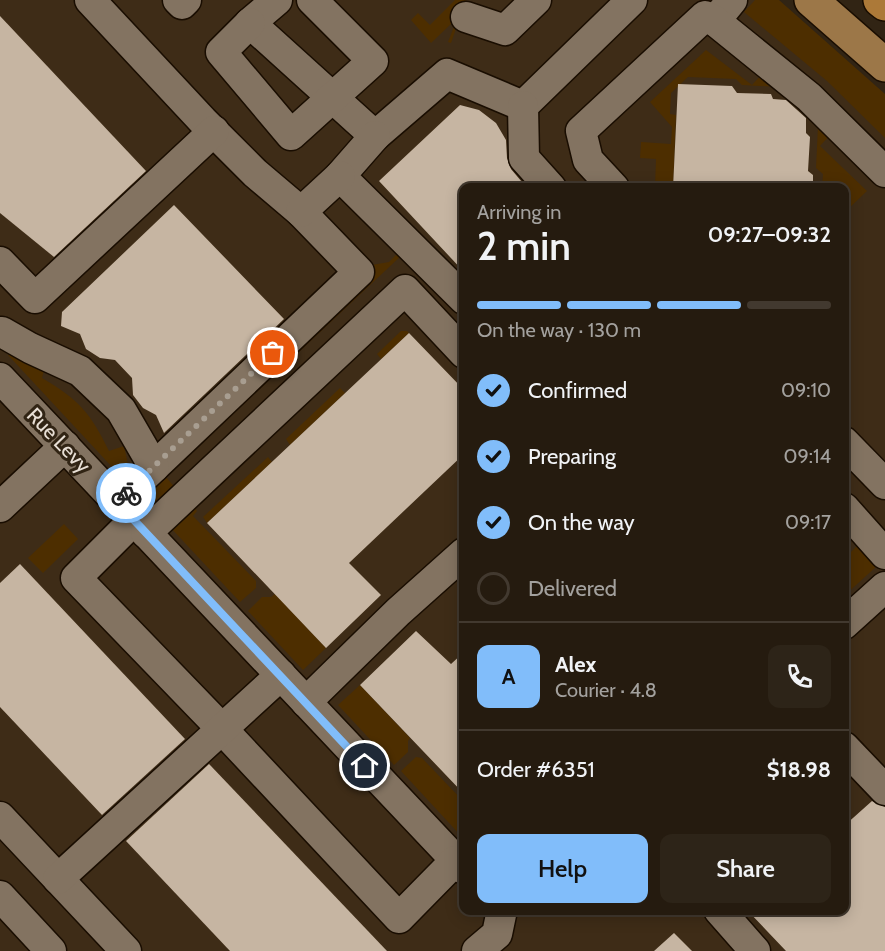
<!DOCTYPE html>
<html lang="en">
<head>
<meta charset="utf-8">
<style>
	:root { --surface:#251b0f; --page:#2d2418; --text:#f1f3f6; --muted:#a3a19e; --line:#42392f; --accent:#81bdfa }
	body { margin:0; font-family:Cabin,sans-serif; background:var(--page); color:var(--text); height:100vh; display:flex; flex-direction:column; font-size:22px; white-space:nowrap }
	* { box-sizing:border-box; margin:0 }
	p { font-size:20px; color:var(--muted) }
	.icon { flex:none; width:33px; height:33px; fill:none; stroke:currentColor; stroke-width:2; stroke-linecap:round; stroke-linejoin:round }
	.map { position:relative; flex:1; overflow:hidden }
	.sheet { position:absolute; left:459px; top:183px; width:390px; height:732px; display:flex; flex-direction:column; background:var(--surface); border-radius:12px; box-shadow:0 3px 15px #0003,0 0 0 2px var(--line) }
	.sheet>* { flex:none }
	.pin { position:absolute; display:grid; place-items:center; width:51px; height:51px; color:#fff; margin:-26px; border:3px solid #fff; border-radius:50%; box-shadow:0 2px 6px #0007 }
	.courier { position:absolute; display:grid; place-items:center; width:60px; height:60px; margin:-30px; border:4px solid #81bdfa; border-radius:50%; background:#fff; color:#222; box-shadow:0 2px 8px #0007 }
	.overview em { font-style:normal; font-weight:600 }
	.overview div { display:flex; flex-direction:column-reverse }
	.overview { display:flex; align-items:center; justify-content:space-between; height:102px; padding:0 18px }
	h1 { font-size:39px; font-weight:600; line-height:45px }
	.bar { display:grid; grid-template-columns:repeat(4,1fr); gap:9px 6px; align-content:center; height:72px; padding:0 18px }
	.bar i { height:8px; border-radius:4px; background:var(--line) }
	.bar .selected { background:var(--accent) }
	.bar p { grid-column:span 4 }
	.line { display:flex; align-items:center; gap:15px; padding:0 18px; border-top:2px solid var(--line) }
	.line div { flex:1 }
	.round { display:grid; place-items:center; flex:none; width:63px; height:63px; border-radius:12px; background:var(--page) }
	ol { padding:0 18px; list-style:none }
	li { display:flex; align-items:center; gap:18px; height:66px }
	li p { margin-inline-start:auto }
	li .icon { padding:6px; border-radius:50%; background:var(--accent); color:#111; stroke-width:4 }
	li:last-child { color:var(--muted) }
	li i { width:33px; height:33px; border:3px solid var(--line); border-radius:50% }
	.button { display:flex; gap:12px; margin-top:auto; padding:12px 18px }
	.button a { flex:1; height:69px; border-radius:12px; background:var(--accent); color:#111; font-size:24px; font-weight:600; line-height:69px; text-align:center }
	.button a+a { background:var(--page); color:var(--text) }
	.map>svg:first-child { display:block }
	.built { fill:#3e2c17; fill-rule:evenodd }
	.green { fill:#4d2e00 }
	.building { fill:#c6b5a2 }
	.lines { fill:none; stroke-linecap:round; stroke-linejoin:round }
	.minor-casing { stroke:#190d01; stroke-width:33 }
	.major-casing { stroke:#190d01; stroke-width:36 }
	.highway-casing { stroke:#190d01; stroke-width:36 }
	.minor { stroke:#837361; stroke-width:30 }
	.major { stroke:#9c7748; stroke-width:33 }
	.highway { stroke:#ac7938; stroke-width:33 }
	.done { stroke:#a89e91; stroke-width:6; stroke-dasharray:0 10.8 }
	.route { stroke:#81bdfa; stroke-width:8 }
	.labels { text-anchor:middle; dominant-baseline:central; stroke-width:6; stroke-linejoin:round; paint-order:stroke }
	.street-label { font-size:21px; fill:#e8dfd5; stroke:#312414 }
</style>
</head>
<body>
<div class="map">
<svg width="885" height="951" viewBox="0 0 885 951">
	<rect width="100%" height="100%" fill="#312414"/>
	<path class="built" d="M0 0H771L885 110V951H0ZM464 188H844V910H464Z"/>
	<g class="green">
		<polygon points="455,0 466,0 451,43 448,42 455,24 452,23 431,43 411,20 418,13 430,25"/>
		<polygon points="755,0 779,0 885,94 885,138 827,81 744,12"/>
		<polygon points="706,50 752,85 763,73 778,87 742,85 736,79 688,77 671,93 670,114 676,115 673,187 655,187 656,159 640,158 641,142 671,144 672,127 650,102"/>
		<polygon points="818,126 831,134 820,146 867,191 845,212 844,188 822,187 823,174 816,168"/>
		<polygon points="399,252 402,255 166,477 176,489 154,510 138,493 372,265 389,262"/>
		<polygon points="401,331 407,331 409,333 381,359 377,354"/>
		<path d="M14 354 46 363 42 378C79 400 90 412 109 451L124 446 131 478 126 482 8 355Z"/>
		<polygon points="340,388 345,393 290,445 286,439"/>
		<polygon points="268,457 272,462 207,523 203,517"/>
		<polygon points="193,506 197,511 193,516 256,581 256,588 240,602 170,527"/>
		<polygon points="64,524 78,539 43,573 28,558"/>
		<polygon points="860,543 877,566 845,595 845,558"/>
		<polygon points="275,594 326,648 303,670 248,611 262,597 271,597"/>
		<polygon points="360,685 410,738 408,741 408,752 394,765 338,705"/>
		<polygon points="416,757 422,758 463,801 463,838 401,771"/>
	</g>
	<g class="building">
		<polygon points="0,16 146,171 54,257 0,213"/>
		<polygon points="678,84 732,86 737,93 771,94 773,99 786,100 806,118 806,133 810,137 808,171 813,175 813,188 673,188"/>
		<polygon points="460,105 479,110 496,123 506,140 507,158 511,169 527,188 464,188 464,272 379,181"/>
		<polygon points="174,205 284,319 164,433 156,415 143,408 133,395 132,378 115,360 100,358 86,349 80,334 61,326 62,312"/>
		<polygon points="409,333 464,390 464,454 349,563 381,595 326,648 207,523"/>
		<polygon points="20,564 185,739 102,815 0,707 0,583"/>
		<polygon points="416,631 451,664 464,652 464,794 360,685"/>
		<polygon points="209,764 210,765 387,951 230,951 126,841"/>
		<polygon points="872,801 885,807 885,951 786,951 747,910 844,910 844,826"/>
		<polygon points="674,933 692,951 654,951"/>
	</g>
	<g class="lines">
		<defs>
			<g id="minor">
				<polyline points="90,0 203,121 255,173 301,212 359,272 154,467"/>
				<polyline points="178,0 182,4 186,0"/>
				<polyline points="277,0 250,23 375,136 447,74 523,106 632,0"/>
				<polyline points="466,17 505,30 536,0"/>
				<polyline points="715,21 732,0"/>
				<polyline points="250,23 221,52 291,135 373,61 312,0"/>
				<polyline points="523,106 524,158 551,188"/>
				<polyline points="375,136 340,176 464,299"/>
				<polyline points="614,188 588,160 581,131 705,16 715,21 809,97 885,172"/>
				<polyline points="301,212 340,176"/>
				<polyline points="0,262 35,298 214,131"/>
				<polyline points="2,332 30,348 80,371 121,410 154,467 117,502"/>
				<polyline points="0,378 464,869"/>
				<polyline points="844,442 885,484"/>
				<polyline points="0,507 65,446"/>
				<polyline points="844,508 885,554"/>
				<polyline points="134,520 76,578 222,729 399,918 455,861"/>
				<polyline points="146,533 405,290 464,353"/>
				<polyline points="844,624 885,587"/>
				<polyline points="306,702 398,612 464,553"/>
				<polyline points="844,747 885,790"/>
				<polyline points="0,817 126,951"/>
				<polyline points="58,879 281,675"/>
				<polyline points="0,896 51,951"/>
				<polyline points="719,910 755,951"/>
				<polyline points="477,951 497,934 502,910"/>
			</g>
			<polyline id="major" points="811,0 885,65"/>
			<polyline id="highway" points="880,0 885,4"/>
		</defs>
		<use href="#minor" class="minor-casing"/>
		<use href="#major" class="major-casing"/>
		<use href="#highway" class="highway-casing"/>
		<use href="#minor" class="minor"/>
		<use href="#major" class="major"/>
		<use href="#highway" class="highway"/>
	</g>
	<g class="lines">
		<polyline class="done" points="126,493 273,353"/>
		<polyline class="route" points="126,493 117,502 365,766"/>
	</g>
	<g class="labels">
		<g class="street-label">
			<text transform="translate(59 440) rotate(46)">Rue Levy</text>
		</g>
	</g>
</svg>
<div class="pin" style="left:273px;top:353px;background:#ea580c"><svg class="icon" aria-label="bag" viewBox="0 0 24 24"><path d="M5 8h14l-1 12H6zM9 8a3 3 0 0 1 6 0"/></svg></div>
<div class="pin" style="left:365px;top:766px;background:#1f2937"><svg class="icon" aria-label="home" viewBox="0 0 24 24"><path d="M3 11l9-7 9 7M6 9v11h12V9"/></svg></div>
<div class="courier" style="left:126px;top:493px"><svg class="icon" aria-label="bike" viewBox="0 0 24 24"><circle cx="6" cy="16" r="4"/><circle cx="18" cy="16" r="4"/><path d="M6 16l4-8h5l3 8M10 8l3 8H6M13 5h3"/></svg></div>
<section class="sheet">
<div class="overview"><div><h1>2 min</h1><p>Arriving in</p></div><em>09:27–09:32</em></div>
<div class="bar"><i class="selected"></i><i class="selected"></i><i class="selected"></i><i></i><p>On the way · 130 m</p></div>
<ol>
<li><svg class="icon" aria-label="check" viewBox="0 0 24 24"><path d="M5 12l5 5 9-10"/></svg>Confirmed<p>09:10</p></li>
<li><svg class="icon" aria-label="check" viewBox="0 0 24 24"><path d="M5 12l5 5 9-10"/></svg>Preparing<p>09:14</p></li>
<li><svg class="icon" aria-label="check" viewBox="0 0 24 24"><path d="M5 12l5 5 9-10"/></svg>On the way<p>09:17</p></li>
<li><i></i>Delivered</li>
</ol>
<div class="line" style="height:108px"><b class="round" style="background:var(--accent);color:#111">A</b><div><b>Alex</b><p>Courier · 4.8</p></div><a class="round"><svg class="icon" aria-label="phone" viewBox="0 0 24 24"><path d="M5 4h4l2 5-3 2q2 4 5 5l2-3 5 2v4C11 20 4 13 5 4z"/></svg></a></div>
<div class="line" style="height:78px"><div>Order #6351</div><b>$18.98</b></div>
<div class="button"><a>Help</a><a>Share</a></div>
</section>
</div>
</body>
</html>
